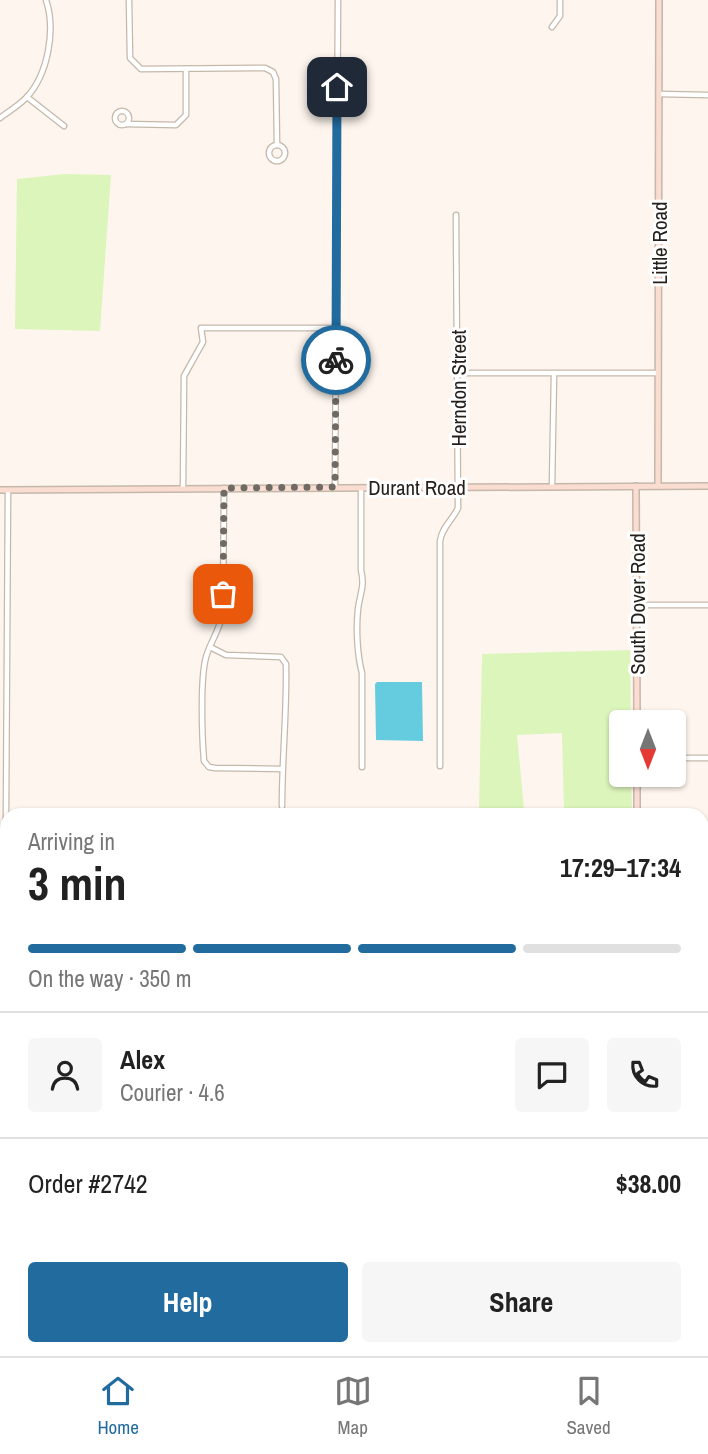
<!DOCTYPE html>
<html lang="en">
<head>
<meta charset="utf-8">
<style>
	:root { --surface:#fff; --page:#f6f6f6; --text:#222; --muted:#767676; --line:#e0e0e0; --accent:#216b9f }
	body { margin:0; font-family:"Archivo Narrow",sans-serif; background:var(--page); color:var(--text); height:100vh; display:flex; flex-direction:column; font-size:26px; white-space:nowrap }
	* { box-sizing:border-box; margin:0 }
	p { font-size:23px; color:var(--muted) }
	.icon { flex:none; width:38px; height:38px; fill:none; stroke:currentColor; stroke-width:2; stroke-linecap:round; stroke-linejoin:round }
	.map { position:relative; flex:1; overflow:hidden }
	.panel { position:absolute; left:0px; top:808px; width:709px; height:548px; display:flex; flex-direction:column; background:var(--surface); border-radius:21px 21px 0 0; box-shadow:0 2px 5px #0004 }
	.panel>* { flex:none }
	.needle { width:46px; rotate:180deg }
	.tools { position:absolute; left:609px; top:710px; display:grid; gap:14px }
	.tools a { display:grid; place-items:center; width:77px; height:77px; border-radius:7px; background:var(--surface); box-shadow:0 2px 5px #0004; font-size:35px }
	.pin { position:absolute; display:grid; place-items:center; width:60px; height:60px; color:#fff; margin:-30px; border-radius:14px; box-shadow:0 4px 10px #0006 }
	.courier { position:absolute; display:grid; place-items:center; width:70px; height:70px; margin:-35px; border:5px solid #216b9f; border-radius:50%; background:#fff; color:#222; box-shadow:0 2px 9px #0007 }
	.summary em { font-style:normal; font-weight:800 }
	.summary div { display:flex; flex-direction:column-reverse }
	.summary { display:flex; align-items:center; justify-content:space-between; height:119px; padding:0 28px }
	h1 { font-size:46px; font-weight:800; line-height:52px }
	.bar { display:grid; grid-template-columns:repeat(4,1fr); gap:10px 7px; align-content:center; height:84px; padding:0 28px }
	.bar i { height:9px; border-radius:5px; background:var(--line) }
	.bar .current { background:var(--accent) }
	.bar p { grid-column:span 4 }
	.line { display:flex; align-items:center; gap:18px; padding:0 28px; border-top:2px solid var(--line) }
	.line div { flex:1 }
	.round { display:grid; place-items:center; flex:none; width:74px; height:74px; border-radius:7px; background:var(--page) }
	.action { display:flex; gap:14px; margin-top:auto; padding:14px 28px }
	.action a { flex:1; height:80px; border-radius:7px; background:var(--accent); color:#fff; font-size:28px; font-weight:800; line-height:80px; text-align:center }
	.action a+a { background:var(--page); color:var(--text) }
	.tab-bar { display:flex; justify-content:space-around; align-items:center; height:98px; border-top:2px solid var(--line); background:var(--surface); font-size:19px; color:var(--muted) }
	.tab-bar a { display:grid; justify-items:center; gap:4px }
	.tab-bar .current { color:var(--accent) }
	.map>svg:first-child { display:block }
	.green { fill:#dcf5bb }
	.water { fill:#64ccde }
	.lines { fill:none; stroke-linecap:round; stroke-linejoin:round }
	.street-casing { stroke:#c4b8ab; stroke-width:7 }
	.secondary-casing { stroke:#c4b8ab; stroke-width:8 }
	.street { stroke:#fff; stroke-width:4.5 }
	.secondary { stroke:#fbdcd1; stroke-width:5 }
	.done { stroke:#706a64; stroke-width:7; stroke-dasharray:0 12.6 }
	.route { stroke:#216b9f; stroke-width:9 }
	.labels { text-anchor:middle; dominant-baseline:central; stroke-width:6; stroke-linejoin:round; paint-order:stroke }
	.street-label { font-size:21px; fill:#241f1a; stroke:#fff }
</style>
</head>
<body>
<div class="map">
<svg width="708" height="1356" viewBox="0 0 708 1356">
	<rect width="100%" height="100%" fill="#fef6ee"/>
	<g class="green">
		<polygon points="65,174 111,175 100,331 15,329 17,179"/>
		<polygon points="630,650 631,723 621,723 621,775 631,775 632,810 564,813 562,733 517,735 524,809 479,812 482,654"/>
		<polygon points="0,1046 3,1050 4,1203 7,1204 7,1349 629,1349 629,1356 0,1356"/>
	</g>
	<polygon class="water" points="377,682 422,682 423,741 376,740 375,684"/>
	<g class="lines">
		<defs>
			<g id="street">
				<polyline points="129,0 130,58 141,69 265,68 273,72 276,79 277,145"/>
				<polyline points="552,27 560,16 560,0"/>
				<polyline points="659,94 708,95"/>
				<polyline points="27,97 64,126"/>
				<circle cx="122" cy="118" r="7"/>
				<path d="M0 118C8 112 18 106 26 98 48 75 56 30 46 0"/>
				<polyline points="126,124 176,125 186,115 186,69"/>
				<circle cx="277" cy="153" r="8"/>
				<polyline points="458,373 658,373"/>
				<polyline points="552,486 554,374"/>
				<polyline points="335,487 338,0"/>
				<polyline points="183,488 184,376 203,342 201,328 336,328"/>
				<path d="M224 488 223 611C221 628 211 640 206 657 200 679 202 737 204 761L209 767 215 768 282 769"/>
				<path d="M361 488V570C365 587 360 593 358 609 356 628 357 654 362 673V767"/>
				<polyline points="200,577 223,578"/>
				<polyline points="637,605 708,605"/>
				<path d="M210 647 226 655 281 657 286 664C287 712 282 758 282 806"/>
				<polyline points="674,758 708,758"/>
				<path d="M440 766V541C442 527 452 521 458 508L456 215"/>
				<polyline points="702,931 708,931"/>
				<polyline points="702,980 708,980"/>
				<polyline points="7,1201 5,975 8,490"/>
				<polyline points="702,1215 708,1215"/>
			</g>
			<g id="secondary">
				<polyline points="636,486 637,723"/>
				<polyline points="658,486 659,0"/>
				<polyline points="0,490 708,486"/>
				<polyline points="637,775 637,816"/>
				<polyline points="638,1349 639,1356"/>
			</g>
		</defs>
		<use href="#street" class="street-casing"/>
		<use href="#secondary" class="secondary-casing"/>
		<use href="#street" class="street"/>
		<use href="#secondary" class="secondary"/>
	</g>
	<g class="lines">
		<polyline class="done" points="223,594 224,488 335,487 336,360"/>
		<polyline class="route" points="336,360 337,87"/>
	</g>
	<g class="labels">
		<g class="street-label">
			<text transform="translate(659 243) rotate(-90)">Little Road</text>
			<text transform="translate(458 388) rotate(-90)">Herndon Street</text>
			<text x="417" y="487">Durant Road</text>
			<text transform="translate(637 604) rotate(-90)">South Dover Road</text>
		</g>
	</g>
</svg>
<div class="tools">
<a><svg class="needle" viewBox="-14 -14 28 28"><path d="M0-13l5 13h-10z" fill="#e53935"/><path d="M0 13l5-13h-10z" fill="#767676"/></svg></a>
</div>
<div class="pin" style="left:223px;top:594px;background:#ea580c"><svg class="icon" aria-label="bag" viewBox="0 0 24 24"><path d="M5 8h14l-1 12H6zM9 8a3 3 0 0 1 6 0"/></svg></div>
<div class="pin" style="left:337px;top:87px;background:#1f2937"><svg class="icon" aria-label="home" viewBox="0 0 24 24"><path d="M3 11l9-7 9 7M6 9v11h12V9"/></svg></div>
<div class="courier" style="left:336px;top:360px"><svg class="icon" aria-label="bike" viewBox="0 0 24 24"><circle cx="6" cy="16" r="4"/><circle cx="18" cy="16" r="4"/><path d="M6 16l4-8h5l3 8M10 8l3 8H6M13 5h3"/></svg></div>
<section class="panel">
<div class="summary"><div><h1>3 min</h1><p>Arriving in</p></div><em>17:29–17:34</em></div>
<div class="bar"><i class="current"></i><i class="current"></i><i class="current"></i><i></i><p>On the way · 350 m</p></div>
<div class="line" style="height:126px"><a class="round"><svg class="icon" aria-label="person" viewBox="0 0 24 24"><circle cx="12" cy="8" r="4"/><path d="M4 21q1-7 8-7t8 7"/></svg></a><div><b>Alex</b><p>Courier · 4.6</p></div><a class="round"><svg class="icon" aria-label="chat" viewBox="0 0 24 24"><path d="M4 5h16v11H9l-5 4z"/></svg></a><a class="round"><svg class="icon" aria-label="phone" viewBox="0 0 24 24"><path d="M5 4h4l2 5-3 2q2 4 5 5l2-3 5 2v4C11 20 4 13 5 4z"/></svg></a></div>
<div class="line" style="height:91px"><div>Order #2742</div><b>$38.00</b></div>
<div class="action"><a>Help</a><a>Share</a></div>
</section>
</div>
<nav class="tab-bar">
<a class="current"><svg class="icon" aria-label="home" viewBox="0 0 24 24"><path d="M3 11l9-7 9 7M6 9v11h12V9"/></svg>Home</a>
<a><svg class="icon" aria-label="map" viewBox="0 0 24 24"><path d="M3 6l6-2 6 2 6-2v14l-6 2-6-2-6 2zM9 4v14M15 6v14"/></svg>Map</a>
<a><svg class="icon" aria-label="saved" viewBox="0 0 24 24"><path d="M7 4h10v16l-5-4-5 4z"/></svg>Saved</a>
</nav>
</body>
</html>
